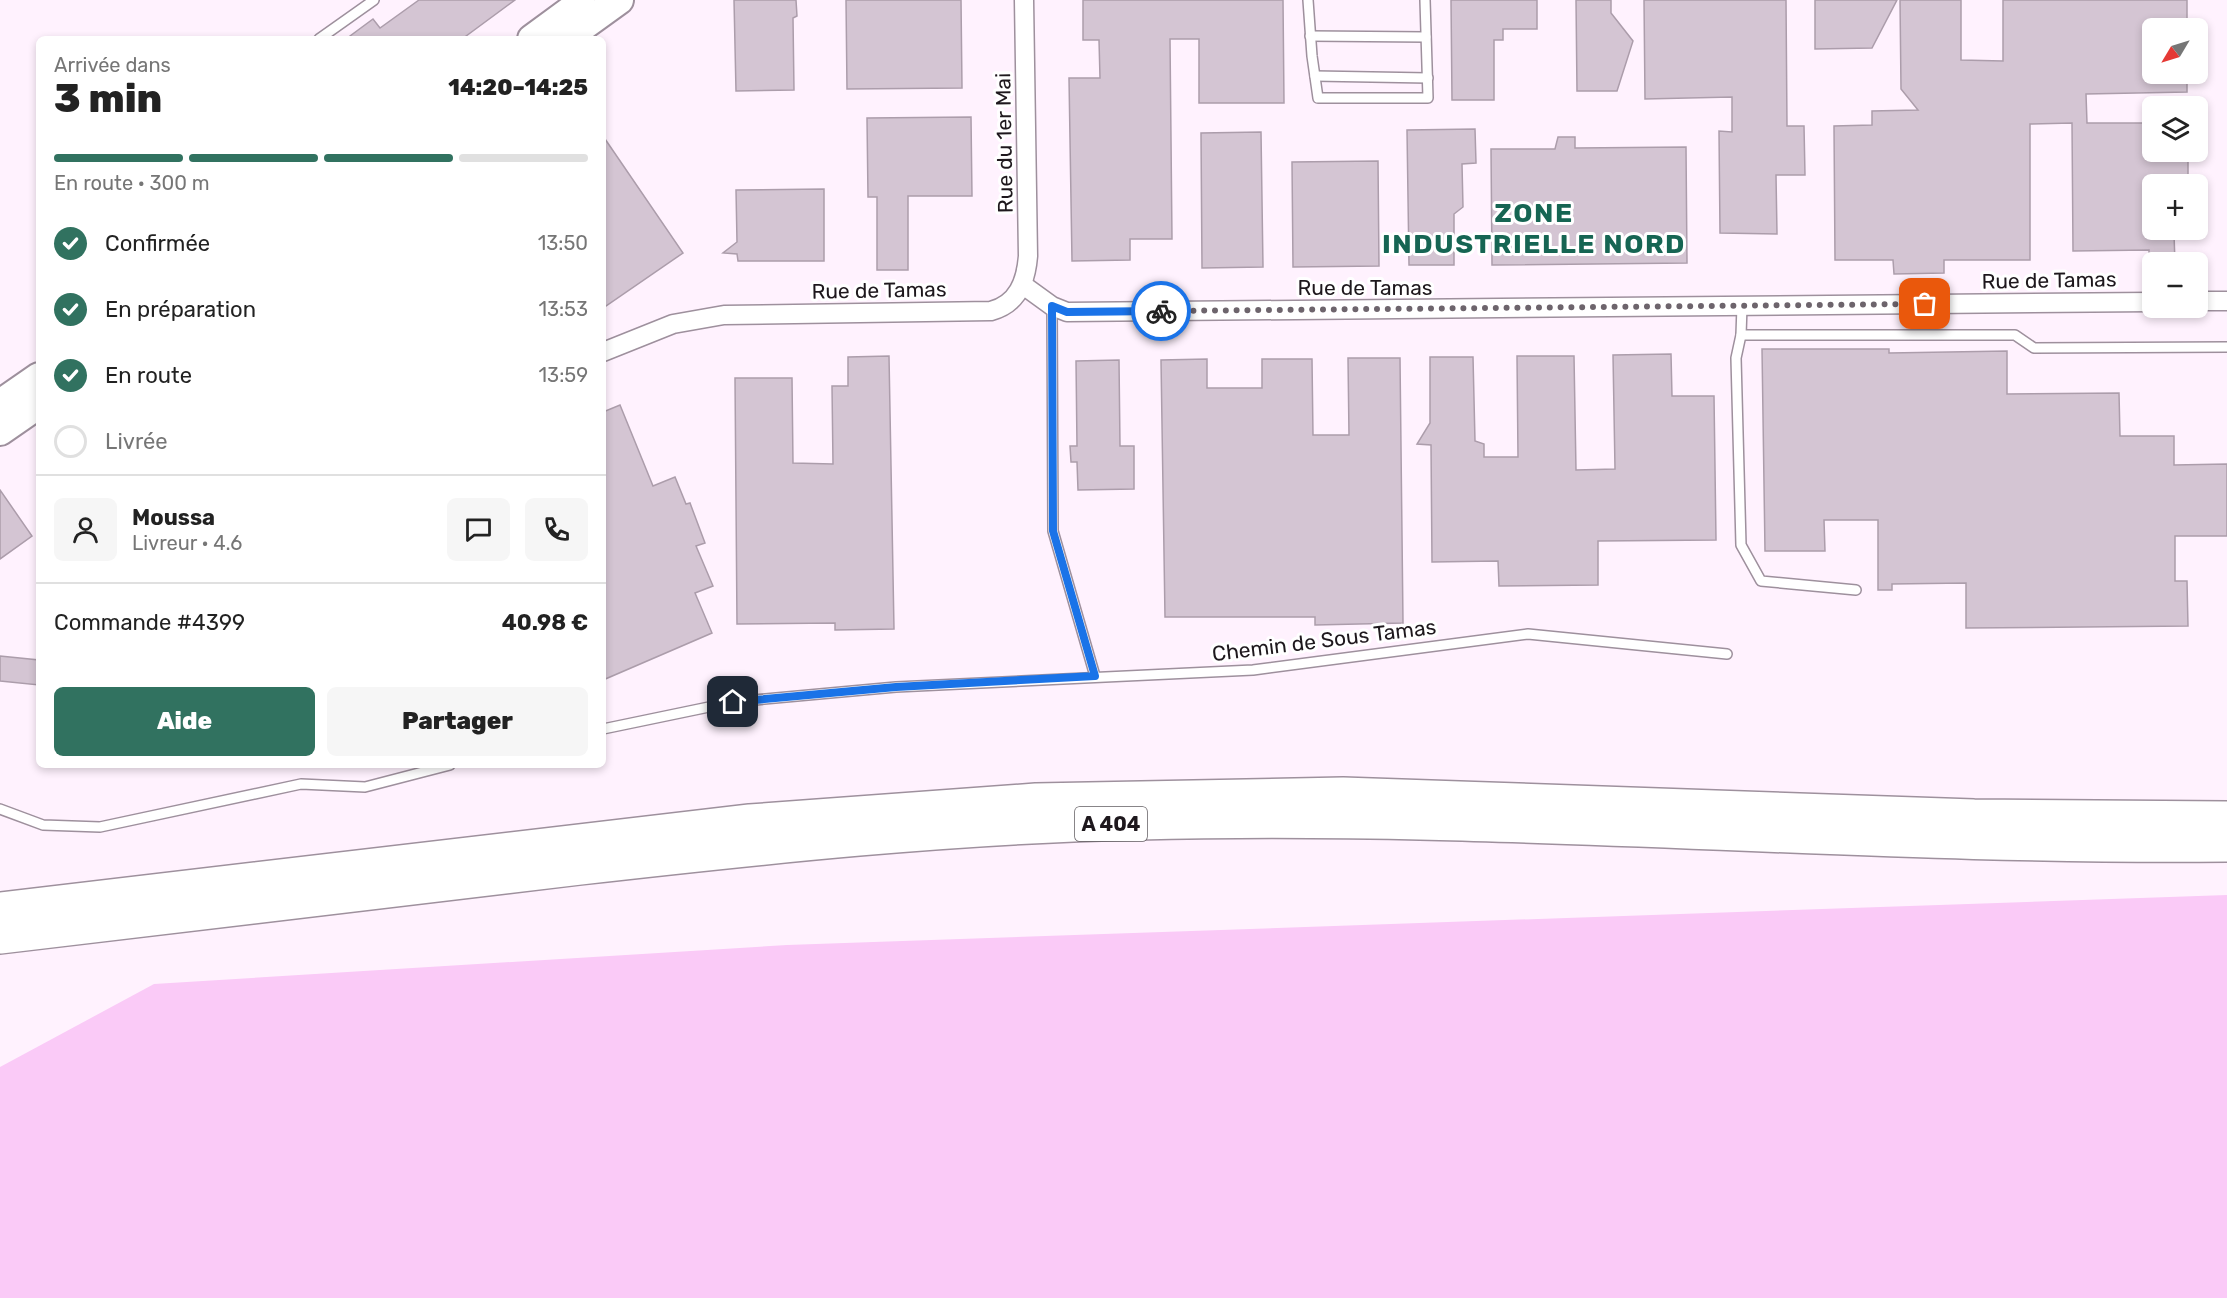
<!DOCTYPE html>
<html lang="fr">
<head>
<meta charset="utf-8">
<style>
	:root { --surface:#fff; --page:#f6f6f6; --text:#222; --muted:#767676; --line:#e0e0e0; --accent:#317260 }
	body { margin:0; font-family:Rubik,sans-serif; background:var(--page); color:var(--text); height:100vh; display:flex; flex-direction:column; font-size:22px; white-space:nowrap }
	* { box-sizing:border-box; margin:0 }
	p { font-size:20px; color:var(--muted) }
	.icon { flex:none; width:33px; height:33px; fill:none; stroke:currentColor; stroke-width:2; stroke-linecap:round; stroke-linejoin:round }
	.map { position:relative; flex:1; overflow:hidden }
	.panel { position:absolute; left:36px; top:36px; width:570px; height:732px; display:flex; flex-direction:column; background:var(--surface); border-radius:9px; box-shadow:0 3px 9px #0003 }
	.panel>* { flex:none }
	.needle { width:39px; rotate:232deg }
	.controls { position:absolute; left:2142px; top:18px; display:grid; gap:12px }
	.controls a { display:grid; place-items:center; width:66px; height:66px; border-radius:9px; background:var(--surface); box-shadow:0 3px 9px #0003; font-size:30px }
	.pin { position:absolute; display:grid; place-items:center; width:51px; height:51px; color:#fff; margin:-26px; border-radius:12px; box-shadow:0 3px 9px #0006 }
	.courier { position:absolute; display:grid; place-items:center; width:60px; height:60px; margin:-30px; border:4px solid #1a73e8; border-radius:50%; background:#fff; color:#222; box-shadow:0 2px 8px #0007 }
	.headline em { font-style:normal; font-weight:800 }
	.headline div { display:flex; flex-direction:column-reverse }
	.headline { display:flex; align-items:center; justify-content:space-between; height:102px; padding:0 18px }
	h1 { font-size:39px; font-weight:800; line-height:45px }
	.bar { display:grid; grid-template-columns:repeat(4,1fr); gap:9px 6px; align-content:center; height:72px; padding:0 18px }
	.bar i { height:8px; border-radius:4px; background:var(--line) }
	.bar .current { background:var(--accent) }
	.bar p { grid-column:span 4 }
	.line { display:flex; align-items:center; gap:15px; padding:0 18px; border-top:2px solid var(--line) }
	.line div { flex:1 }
	.round { display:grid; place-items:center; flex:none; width:63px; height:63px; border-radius:9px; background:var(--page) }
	ol { padding:0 18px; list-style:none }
	li { display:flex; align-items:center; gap:18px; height:66px }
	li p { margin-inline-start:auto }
	li .icon { padding:6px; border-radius:50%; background:var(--accent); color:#fff; stroke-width:4 }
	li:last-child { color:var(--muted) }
	li i { width:33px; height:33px; border:3px solid var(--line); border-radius:50% }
	.cta { display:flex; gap:12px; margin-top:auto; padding:12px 18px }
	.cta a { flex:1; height:69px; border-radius:9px; background:var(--accent); color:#fff; font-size:24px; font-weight:800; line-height:69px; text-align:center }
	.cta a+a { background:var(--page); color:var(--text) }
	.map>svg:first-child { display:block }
	.green { fill:#facaf7 }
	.building { fill:#d4c5d3; stroke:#ac9dab; stroke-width:1.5 }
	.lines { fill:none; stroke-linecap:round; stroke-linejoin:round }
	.lane-casing { stroke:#9e909d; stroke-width:12 }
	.street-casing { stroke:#9e909d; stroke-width:21 }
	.primary-casing { stroke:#9e909d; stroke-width:32 }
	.highway-casing { stroke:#9e909d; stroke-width:36 }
	.lane { stroke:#fff; stroke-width:9 }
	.street { stroke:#fff; stroke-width:18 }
	.primary { stroke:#fff; stroke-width:28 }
	.highway { stroke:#fff; stroke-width:33 }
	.done { stroke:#6d646c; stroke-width:6; stroke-dasharray:0 10.8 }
	.route { stroke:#1a73e8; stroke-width:8 }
	.labels { text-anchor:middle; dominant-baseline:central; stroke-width:6; stroke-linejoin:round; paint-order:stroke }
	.shield { fill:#fff; stroke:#625d61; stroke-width:1.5 }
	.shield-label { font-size:20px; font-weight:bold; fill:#1e181d }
	.street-label { font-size:21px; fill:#1e181d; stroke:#fff }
	.district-label { font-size:27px; font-weight:bold; letter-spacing:1.5px; fill:#166553; stroke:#fff }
</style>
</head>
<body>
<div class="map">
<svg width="2227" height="1298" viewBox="0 0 2227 1298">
	<rect width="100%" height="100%" fill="#fff2fe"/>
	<polygon class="green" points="2227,895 2227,1298 0,1298 0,1067 154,984 787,945"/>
	<g class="building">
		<polygon points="419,0 515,0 462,39 346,39 373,19 380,28"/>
		<polygon points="734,0 796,0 797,16 793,18 794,90 736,91"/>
		<polygon points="846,0 961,0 962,88 847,89"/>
		<polygon points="1083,0 1283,0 1284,103 1199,103 1199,39 1170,39 1172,239 1130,239 1130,260 1072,261 1069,78 1100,78 1099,40 1083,40"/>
		<polygon points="1451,0 1537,0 1537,29 1503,29 1503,40 1494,40 1494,100 1452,100"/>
		<polygon points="1576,0 1611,0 1611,13 1633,41 1617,91 1577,91"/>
		<polygon points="1644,0 1786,0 1787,126 1804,126 1805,175 1776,175 1777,234 1720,233 1719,131 1732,132 1732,97 1645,99"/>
		<polygon points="1815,0 1897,0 1872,48 1815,49"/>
		<polygon points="1900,0 1961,0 1961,60 2003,61 2003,0 2187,0 2187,28 2152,28 2152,74 2187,74 2187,92 2086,94 2087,123 2152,123 2152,152 2188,152 2188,184 2152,184 2152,195 2145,195 2145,235 2174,235 2175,262 2149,262 2149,250 2073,251 2072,123 2030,124 2030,260 1944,260 1944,273 1894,274 1893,260 1835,260 1834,126 1872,125 1872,111 1918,110 1901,89"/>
		<polygon points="971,117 972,196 908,196 908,270 877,270 877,197 868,197 867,118"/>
		<polygon points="1475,129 1476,163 1462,164 1463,207 1454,214 1454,265 1409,265 1407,130"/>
		<polygon points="1261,132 1263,267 1202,268 1201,133"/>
		<polygon points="603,136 683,253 603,308"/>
		<polygon points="1558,137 1575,137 1575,148 1686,147 1687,263 1492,265 1491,149 1555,149"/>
		<polygon points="1378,161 1379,266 1293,267 1292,162"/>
		<polygon points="824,189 824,261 738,261 737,254 723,253 737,242 736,190"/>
		<polygon points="1762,349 1889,349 1889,353 2007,351 2007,394 2119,393 2120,436 2174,436 2174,465 2227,464 2227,536 2175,536 2175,581 2187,581 2188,626 1966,628 1966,583 1892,584 1892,590 1878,590 1878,520 1824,520 1825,551 1765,551"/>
		<polygon points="1671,354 1672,396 1714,396 1716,540 1598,541 1598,585 1499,586 1498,561 1432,562 1431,445 1417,444 1430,423 1430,357 1473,357 1475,441 1484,444 1484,457 1518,457 1517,356 1574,356 1576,470 1615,469 1613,355"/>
		<polygon points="889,356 894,629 835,630 835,623 737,624 735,378 792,378 793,463 833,464 832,386 848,386 848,357"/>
		<polygon points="1348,358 1400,358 1403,623 1315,625 1315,617 1165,617 1161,360 1207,359 1207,388 1262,388 1262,359 1312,359 1313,435 1349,435"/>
		<polygon points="1119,360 1120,446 1134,446 1134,489 1078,490 1077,462 1071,462 1070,446 1077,446 1076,361"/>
		<polygon points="620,405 653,486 675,477 686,504 690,503 705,543 696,546 713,586 695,593 712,633 603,680 603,412"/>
		<polygon points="0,490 32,536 0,559"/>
		<polygon points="0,656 39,660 39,685 0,681"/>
	</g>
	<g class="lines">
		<defs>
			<g id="lane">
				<polyline points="1308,0 1312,56 1318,98 1428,98 1425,0"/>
				<polyline points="1310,36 1426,37"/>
				<polyline points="319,39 374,0"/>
				<polyline points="1315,76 1428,78"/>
				<polyline points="1052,306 1053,531 1095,676"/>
				<polyline points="1742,306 1741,335 2015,335 2034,348 2227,347"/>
				<polyline points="1741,335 1736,358 1741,545 1761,581 1856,590"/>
				<polyline points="603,729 733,702 896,687 1253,670 1528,634 1727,654"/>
				<polyline points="0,809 43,825 100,827 301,784 365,787 450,765"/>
			</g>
			<g id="street">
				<polyline points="1023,285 1052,306 1067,312 2152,302"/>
				<polyline points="2198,301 2227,301"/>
				<path d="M603 352 673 324 724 315 991 311C1018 304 1026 281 1028 256L1024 0"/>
			</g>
			<g id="primary">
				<polyline points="532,39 581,3"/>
				<polyline points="565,39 619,0"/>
				<polyline points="0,404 39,377"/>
				<polyline points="0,431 39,404"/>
			</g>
			<g id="highway">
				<polyline points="0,909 750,821 1036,800 1343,794 1974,816 2227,818"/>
				<path d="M0 937C193 914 386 890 580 868 765 847 952 827 1139 823 1502 813 1864 849 2227 845"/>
			</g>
		</defs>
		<use href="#lane" class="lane-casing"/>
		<use href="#street" class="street-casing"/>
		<use href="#primary" class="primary-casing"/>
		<use href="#highway" class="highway-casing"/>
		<use href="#lane" class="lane"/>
		<use href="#street" class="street"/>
		<use href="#primary" class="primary"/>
		<use href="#highway" class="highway"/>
	</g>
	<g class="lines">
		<polyline class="done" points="1161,311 1925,304"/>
		<polyline class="route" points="733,702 896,687 1095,676 1053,531 1052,306 1067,312 1161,311"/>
	</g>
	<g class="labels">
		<rect class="shield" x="1075" y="807" width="72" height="34" rx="4.5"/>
		<g class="shield-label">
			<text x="1111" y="824">A 404</text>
		</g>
		<g class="street-label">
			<text transform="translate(1004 143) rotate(-91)">Rue du 1er Mai</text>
			<text transform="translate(2049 280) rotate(-1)">Rue de Tamas</text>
			<text x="1365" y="287">Rue de Tamas</text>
			<text transform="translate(879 290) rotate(-1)">Rue de Tamas</text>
			<text transform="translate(1324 640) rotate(-7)">Chemin de Sous Tamas</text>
		</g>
		<g class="district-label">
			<text x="1534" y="213">ZONE<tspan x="1534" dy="31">INDUSTRIELLE NORD</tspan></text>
		</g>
	</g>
</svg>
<div class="controls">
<a><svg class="needle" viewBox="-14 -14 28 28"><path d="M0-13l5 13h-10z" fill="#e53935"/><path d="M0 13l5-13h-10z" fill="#767676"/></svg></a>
<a><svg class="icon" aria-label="layers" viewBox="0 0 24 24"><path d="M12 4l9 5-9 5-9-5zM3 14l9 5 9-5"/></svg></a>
<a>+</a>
<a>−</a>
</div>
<div class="pin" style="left:1925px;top:304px;background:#ea580c"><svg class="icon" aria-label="bag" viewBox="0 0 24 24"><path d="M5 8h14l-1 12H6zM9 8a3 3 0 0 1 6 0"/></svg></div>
<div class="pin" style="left:733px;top:702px;background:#1f2937"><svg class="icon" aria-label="home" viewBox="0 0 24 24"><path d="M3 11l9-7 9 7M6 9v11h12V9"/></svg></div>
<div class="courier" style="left:1161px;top:311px"><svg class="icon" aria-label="bike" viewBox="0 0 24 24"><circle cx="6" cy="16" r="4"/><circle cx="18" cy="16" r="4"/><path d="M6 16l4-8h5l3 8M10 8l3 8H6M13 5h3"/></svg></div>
<section class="panel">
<div class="headline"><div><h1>3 min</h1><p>Arrivée dans</p></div><em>14:20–14:25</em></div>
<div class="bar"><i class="current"></i><i class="current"></i><i class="current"></i><i></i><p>En route · 300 m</p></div>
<ol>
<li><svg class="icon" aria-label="check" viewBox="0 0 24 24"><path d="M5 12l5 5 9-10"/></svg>Confirmée<p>13:50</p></li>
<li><svg class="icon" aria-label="check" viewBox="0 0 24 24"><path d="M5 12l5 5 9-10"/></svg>En préparation<p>13:53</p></li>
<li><svg class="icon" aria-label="check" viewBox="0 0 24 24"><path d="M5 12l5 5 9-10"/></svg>En route<p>13:59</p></li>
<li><i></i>Livrée</li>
</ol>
<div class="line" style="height:108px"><a class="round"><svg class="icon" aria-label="person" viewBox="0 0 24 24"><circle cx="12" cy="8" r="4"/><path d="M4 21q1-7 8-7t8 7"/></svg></a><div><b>Moussa</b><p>Livreur · 4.6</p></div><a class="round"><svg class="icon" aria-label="chat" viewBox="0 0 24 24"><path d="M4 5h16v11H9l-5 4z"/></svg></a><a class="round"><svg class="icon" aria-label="phone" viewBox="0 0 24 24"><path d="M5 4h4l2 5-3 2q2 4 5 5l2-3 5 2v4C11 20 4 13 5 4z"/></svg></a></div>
<div class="line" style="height:78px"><div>Commande #4399</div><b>40.98 €</b></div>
<div class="cta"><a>Aide</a><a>Partager</a></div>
</section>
</div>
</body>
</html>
